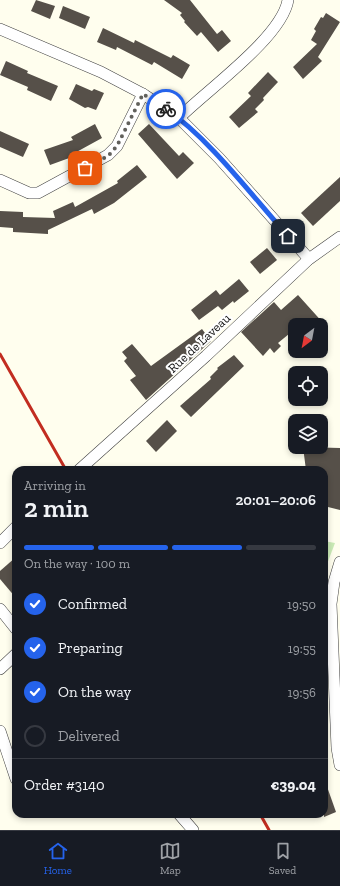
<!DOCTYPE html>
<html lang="en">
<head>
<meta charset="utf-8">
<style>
	:root { --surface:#171b24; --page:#20242c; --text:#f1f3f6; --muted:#9ea1a6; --line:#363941; --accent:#2563eb }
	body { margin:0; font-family:"Zilla Slab",serif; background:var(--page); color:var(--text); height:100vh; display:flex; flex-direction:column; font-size:15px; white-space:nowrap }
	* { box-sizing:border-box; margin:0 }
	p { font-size:13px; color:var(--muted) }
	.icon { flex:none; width:22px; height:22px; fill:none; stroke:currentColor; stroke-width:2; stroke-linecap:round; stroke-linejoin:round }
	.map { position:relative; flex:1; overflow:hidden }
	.side { position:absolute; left:12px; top:466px; width:316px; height:352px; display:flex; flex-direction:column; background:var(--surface); border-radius:12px; box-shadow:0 2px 6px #0003 }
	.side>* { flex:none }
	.needle { width:26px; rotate:212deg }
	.fabs { position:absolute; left:288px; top:318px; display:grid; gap:8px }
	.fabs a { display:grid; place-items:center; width:40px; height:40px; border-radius:8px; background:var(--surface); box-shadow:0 2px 6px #0003; font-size:20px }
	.pin { position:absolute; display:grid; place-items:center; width:34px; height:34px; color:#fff; margin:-17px; border-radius:8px; box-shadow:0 2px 6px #0006 }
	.courier { position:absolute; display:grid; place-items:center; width:40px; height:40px; margin:-20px; border:3px solid #2563eb; border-radius:50%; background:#fff; color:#222; box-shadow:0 1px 5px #0007 }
	.headline em { font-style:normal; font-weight:600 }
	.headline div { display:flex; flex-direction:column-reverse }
	.headline { display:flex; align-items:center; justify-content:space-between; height:68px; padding:0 12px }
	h1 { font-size:26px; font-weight:600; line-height:30px }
	.bar { display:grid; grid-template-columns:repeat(4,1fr); gap:6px 4px; align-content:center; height:48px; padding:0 12px }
	.bar i { height:5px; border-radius:3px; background:var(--line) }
	.bar .selected { background:var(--accent) }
	.bar p { grid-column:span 4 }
	.line { display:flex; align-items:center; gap:10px; padding:0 12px; border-top:1px solid var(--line) }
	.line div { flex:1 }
	ol { padding:0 12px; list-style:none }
	li { display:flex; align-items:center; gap:12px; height:44px }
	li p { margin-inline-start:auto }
	li .icon { padding:4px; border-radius:50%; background:var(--accent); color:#fff; stroke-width:4 }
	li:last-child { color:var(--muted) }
	li i { width:22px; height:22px; border:2px solid var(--line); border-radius:50% }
	.dock { display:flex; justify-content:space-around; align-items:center; height:56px; border-top:1px solid var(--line); background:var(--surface); font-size:11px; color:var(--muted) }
	.dock a { display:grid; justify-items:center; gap:2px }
	.dock .selected { color:var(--accent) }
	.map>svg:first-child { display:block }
	.green { fill:#cbebb6 }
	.building { fill:#565049 }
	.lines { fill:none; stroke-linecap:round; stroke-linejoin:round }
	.minor-casing { stroke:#404040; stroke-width:12 }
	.minor { stroke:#fff; stroke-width:11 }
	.rail { stroke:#c22d20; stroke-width:3 }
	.done { stroke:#62615c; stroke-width:4; stroke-dasharray:0 7.2 }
	.route { stroke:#2563eb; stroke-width:5 }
	.labels { text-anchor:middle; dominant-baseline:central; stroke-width:4; stroke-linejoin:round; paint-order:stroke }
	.street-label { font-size:13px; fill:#0d0d0d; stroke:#fff }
</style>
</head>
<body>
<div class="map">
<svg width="340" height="830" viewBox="0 0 340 830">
	<rect width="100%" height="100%" fill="#fffeee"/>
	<polygon class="green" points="324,541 335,543 324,572"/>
	<g class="building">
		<polygon points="36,0 55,6 50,19 31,11"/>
		<polygon points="164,0 190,0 217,34 222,30 231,41 218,52 201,32 197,36 184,22 185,21 180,15 182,13"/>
		<polygon points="63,6 90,17 85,29 59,18"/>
		<polygon points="326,13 340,22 318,57 322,61 303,79 293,67 317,44 311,40 316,31 314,29 321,17 323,18"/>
		<polygon points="103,28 134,43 135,40 171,58 173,55 190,65 182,79 154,62 152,65 117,47 116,50 97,42"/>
		<polygon points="6,61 28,71 27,73 58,86 51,101 27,90 28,87 0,75"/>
		<polygon points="268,72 278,82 263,98 264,100 255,109 258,112 239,128 229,117 251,96 248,93"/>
		<polygon points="76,84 92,91 94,89 104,93 96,110 88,107 85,108 69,99"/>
		<polygon points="95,124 102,138 71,155 72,157 50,165 44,150 73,140 71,137"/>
		<polygon points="149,124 179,156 183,152 194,163 177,179 138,134"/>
		<polygon points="0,131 29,144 23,157 0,147"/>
		<polygon points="137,165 147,177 114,203 94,214 92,209 48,230 48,234 13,232 13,228 0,227 0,211 23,212 23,217 55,218 53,211 73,202 75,207 118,183 117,181"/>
		<polygon points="340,177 340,201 313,226 301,213"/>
		<polygon points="267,248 277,260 260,274 250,262"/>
		<polygon points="239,279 249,291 234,303 233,301 222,310 218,306 199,320 191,310 216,290 220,295"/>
		<polygon points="298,295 325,325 295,325 295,329 278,343 281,346 274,353 270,348 263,356 241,332 274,302 281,310"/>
		<polygon points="202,329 211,341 146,400 130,380 136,376 124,361 127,358 122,352 132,344 151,366"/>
		<polygon points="234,355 244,366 191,417 180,406 211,379 210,377 218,369 217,368"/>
		<polygon points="167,420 177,431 156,452 146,441"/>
		<polygon points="303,447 340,448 340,510 324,506 324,470 306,470"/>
		<polygon points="16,557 16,598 0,579 0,571"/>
		<polygon points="325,781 336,812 324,817 324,782"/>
	</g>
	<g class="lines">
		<defs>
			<g id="minor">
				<polyline points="0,29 101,72 143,94 179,118 219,158 309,259"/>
				<path d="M179 118C207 90 282 37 288 0"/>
				<polyline points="0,180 29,193 38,193 108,155 117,146 143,94"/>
				<polyline points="79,470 206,356 309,259 340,237"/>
				<polyline points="0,543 16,527"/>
				<polyline points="340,562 334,582 331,604 337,748 340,765"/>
				<polyline points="0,609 16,629"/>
				<polyline points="0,669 16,654"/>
				<polyline points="0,731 16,779"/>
				<polyline points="179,814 193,830"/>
			</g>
		</defs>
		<use href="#minor" class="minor-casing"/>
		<use href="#minor" class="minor"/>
		<g class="rail">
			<polyline points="0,354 66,470"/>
			<polyline points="260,814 269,830"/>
		</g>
	</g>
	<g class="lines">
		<polyline class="done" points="85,168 108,156 117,146 143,94 166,109"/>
		<path class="route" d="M166 109C210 139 252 196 288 236"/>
	</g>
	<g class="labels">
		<g class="street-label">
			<text transform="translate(199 343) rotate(-43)">Rue de Laveau</text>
		</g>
	</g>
</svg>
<div class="fabs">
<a><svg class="needle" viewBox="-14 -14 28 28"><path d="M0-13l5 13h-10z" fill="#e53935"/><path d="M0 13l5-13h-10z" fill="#9ea1a6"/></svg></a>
<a><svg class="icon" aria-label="locate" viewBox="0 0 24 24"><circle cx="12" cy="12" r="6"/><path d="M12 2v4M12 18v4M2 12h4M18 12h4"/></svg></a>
<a><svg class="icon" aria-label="layers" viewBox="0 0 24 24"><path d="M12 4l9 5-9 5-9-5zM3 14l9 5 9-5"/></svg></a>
</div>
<div class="pin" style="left:85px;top:168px;background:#ea580c"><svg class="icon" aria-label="bag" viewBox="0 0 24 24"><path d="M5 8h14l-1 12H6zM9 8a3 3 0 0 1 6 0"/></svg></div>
<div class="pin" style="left:288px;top:236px;background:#1f2937"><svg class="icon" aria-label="home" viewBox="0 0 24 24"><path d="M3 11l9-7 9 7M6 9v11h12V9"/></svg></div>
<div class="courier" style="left:166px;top:109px"><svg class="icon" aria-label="bike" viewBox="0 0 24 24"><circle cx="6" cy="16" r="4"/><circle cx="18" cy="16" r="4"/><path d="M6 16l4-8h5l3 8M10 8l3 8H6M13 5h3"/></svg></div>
<section class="side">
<div class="headline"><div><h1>2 min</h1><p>Arriving in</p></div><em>20:01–20:06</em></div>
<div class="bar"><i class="selected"></i><i class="selected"></i><i class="selected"></i><i></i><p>On the way · 100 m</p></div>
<ol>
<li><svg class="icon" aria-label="check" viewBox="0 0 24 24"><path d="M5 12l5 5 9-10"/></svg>Confirmed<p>19:50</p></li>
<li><svg class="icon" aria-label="check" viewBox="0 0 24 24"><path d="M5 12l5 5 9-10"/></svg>Preparing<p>19:55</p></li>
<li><svg class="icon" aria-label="check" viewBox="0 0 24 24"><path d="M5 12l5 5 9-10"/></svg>On the way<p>19:56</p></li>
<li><i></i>Delivered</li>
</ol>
<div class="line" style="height:52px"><div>Order #3140</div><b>€39.04</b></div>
</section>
</div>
<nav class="dock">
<a class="selected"><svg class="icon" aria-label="home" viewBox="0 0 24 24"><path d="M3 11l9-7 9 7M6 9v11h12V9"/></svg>Home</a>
<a><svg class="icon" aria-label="map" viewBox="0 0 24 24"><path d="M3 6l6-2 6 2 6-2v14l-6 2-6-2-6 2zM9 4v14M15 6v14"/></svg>Map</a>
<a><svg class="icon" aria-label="saved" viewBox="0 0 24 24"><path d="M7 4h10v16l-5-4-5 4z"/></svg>Saved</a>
</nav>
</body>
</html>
